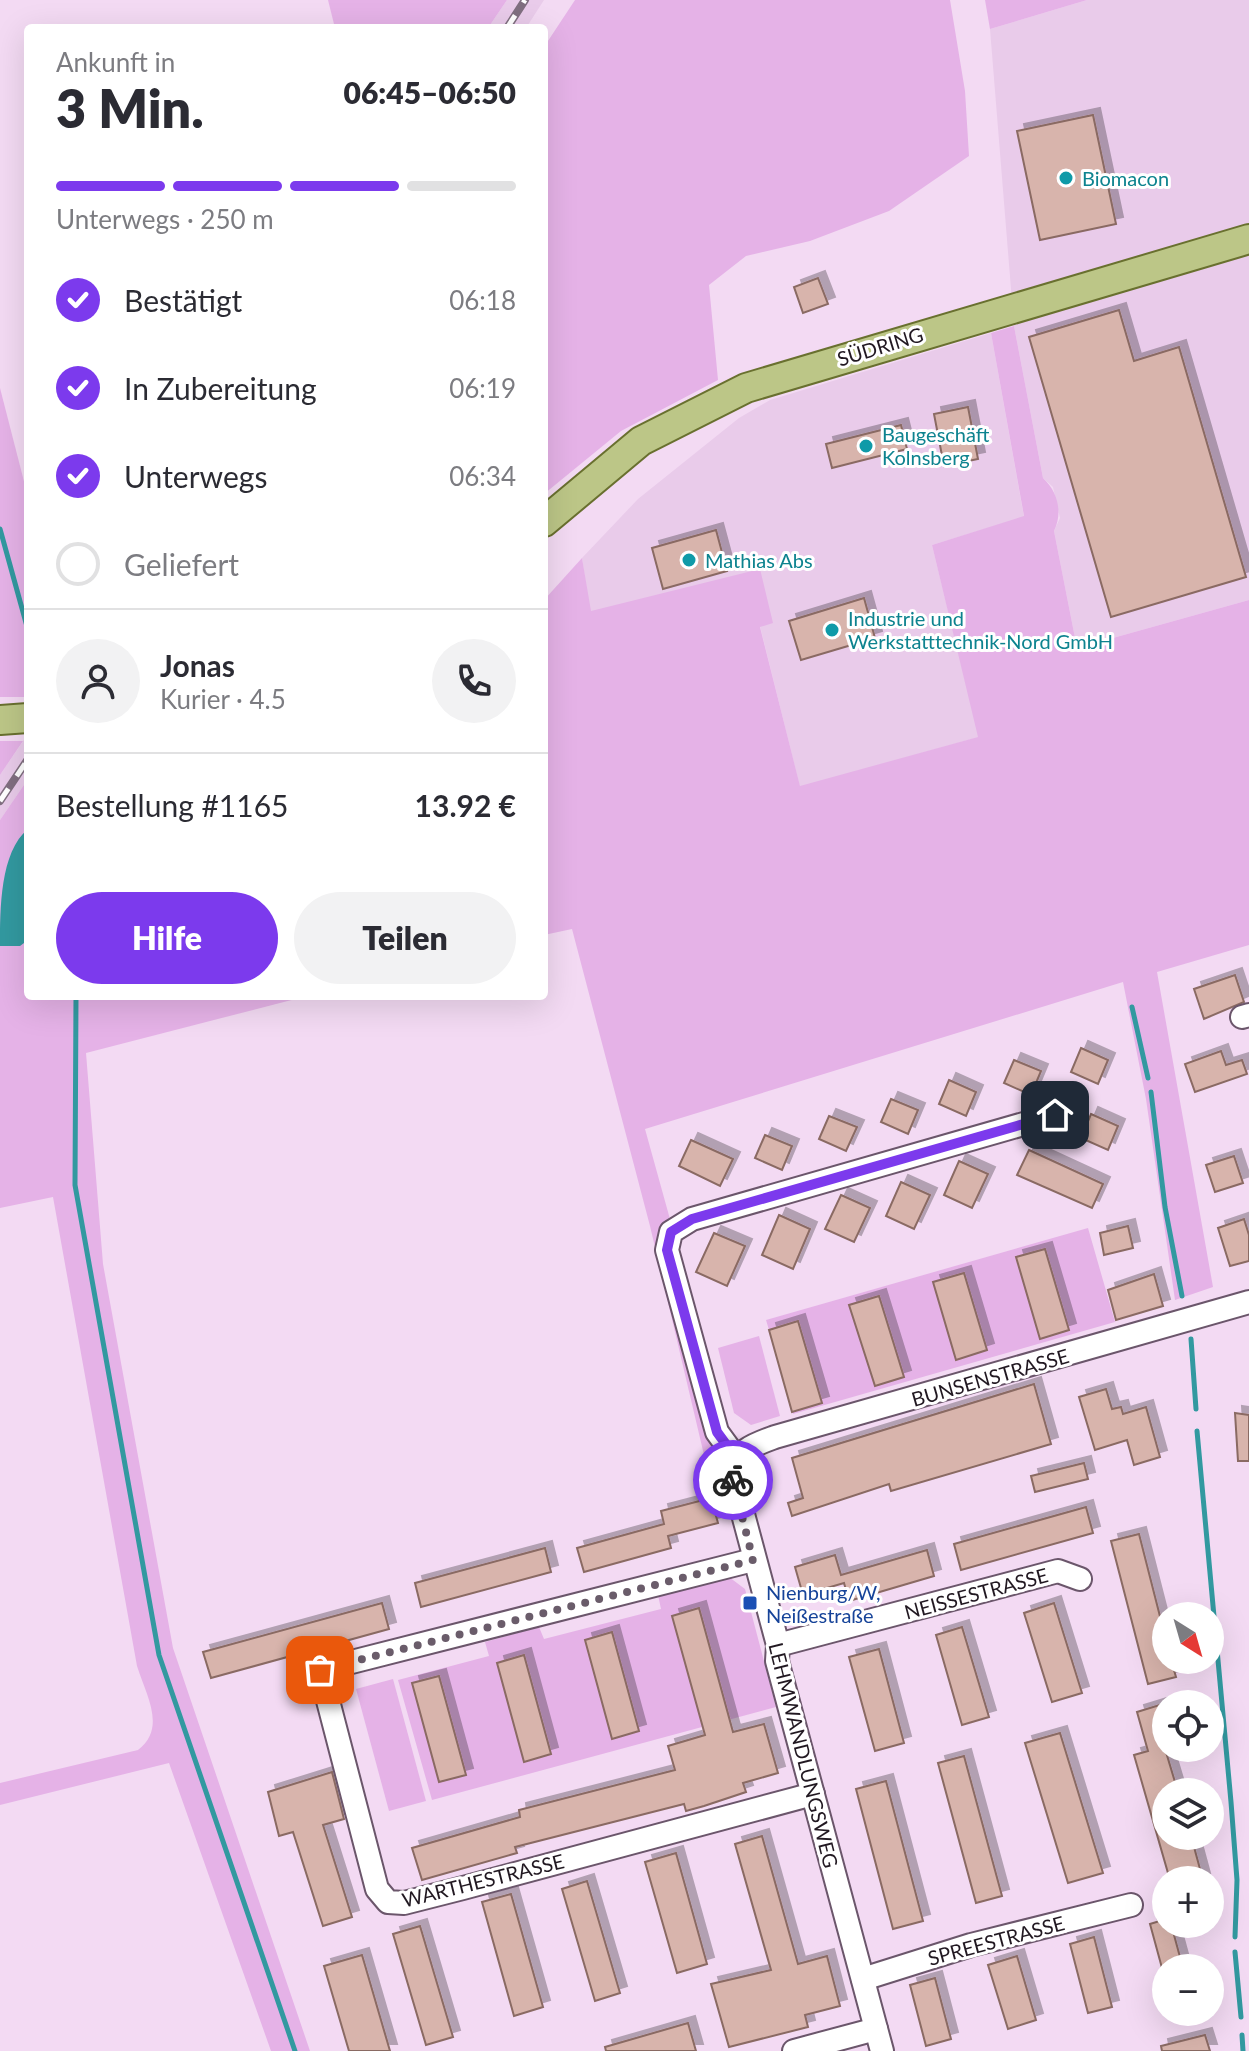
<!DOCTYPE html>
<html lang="de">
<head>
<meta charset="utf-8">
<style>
	:root { --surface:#fff; --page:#f2f2f3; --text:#2b2b33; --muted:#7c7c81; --line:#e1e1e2; --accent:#7c3aed }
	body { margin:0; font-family:Lato,sans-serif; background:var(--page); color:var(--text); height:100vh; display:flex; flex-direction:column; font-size:30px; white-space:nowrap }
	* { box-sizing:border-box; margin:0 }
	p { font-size:26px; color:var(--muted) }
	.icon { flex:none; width:44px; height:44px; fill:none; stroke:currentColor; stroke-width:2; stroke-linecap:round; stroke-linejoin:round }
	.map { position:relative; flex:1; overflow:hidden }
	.panel { position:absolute; left:24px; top:24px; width:524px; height:976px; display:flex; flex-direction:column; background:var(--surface); border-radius:8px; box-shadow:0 8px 32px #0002 }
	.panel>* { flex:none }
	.needle { width:52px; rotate:143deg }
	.fabs { position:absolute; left:1152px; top:1602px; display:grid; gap:16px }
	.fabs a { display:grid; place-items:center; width:72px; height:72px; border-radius:50%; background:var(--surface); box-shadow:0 8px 32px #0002; font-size:40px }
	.pin { position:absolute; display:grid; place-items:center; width:68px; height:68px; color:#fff; margin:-34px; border-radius:16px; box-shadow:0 4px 12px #0006 }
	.courier { position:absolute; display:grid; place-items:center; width:80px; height:80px; margin:-40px; border:6px solid #7c3aed; border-radius:50%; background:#fff; color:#222; box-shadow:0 2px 10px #0007 }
	.head em { font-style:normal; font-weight:800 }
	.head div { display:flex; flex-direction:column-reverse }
	.head { display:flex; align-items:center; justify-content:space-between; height:136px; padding:0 32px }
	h1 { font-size:52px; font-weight:800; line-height:60px }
	.bar { display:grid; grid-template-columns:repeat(4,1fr); gap:12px 8px; align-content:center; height:96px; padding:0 32px }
	.bar i { height:10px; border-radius:6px; background:var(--line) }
	.bar .on { background:var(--accent) }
	.bar p { grid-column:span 4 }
	.line { display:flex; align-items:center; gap:20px; padding:0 32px; border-top:2px solid var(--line) }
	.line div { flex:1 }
	.round { display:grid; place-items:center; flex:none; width:84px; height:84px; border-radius:42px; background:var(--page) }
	ol { padding:0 32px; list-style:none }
	li { display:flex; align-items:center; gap:24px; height:88px }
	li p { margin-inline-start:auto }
	li .icon { padding:8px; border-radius:50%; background:var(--accent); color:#fff; stroke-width:4 }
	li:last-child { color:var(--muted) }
	li i { width:44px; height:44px; border:4px solid var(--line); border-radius:50% }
	.action { display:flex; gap:16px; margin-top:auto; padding:16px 32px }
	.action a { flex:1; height:92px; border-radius:48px; background:var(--accent); color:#fff; font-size:32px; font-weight:800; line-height:92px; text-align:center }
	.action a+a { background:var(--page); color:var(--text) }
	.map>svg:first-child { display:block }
	.built { fill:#e9cbea }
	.green { fill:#e5b2e7 }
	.water { fill:#3299a0 }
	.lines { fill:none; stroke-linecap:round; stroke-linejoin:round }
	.stream { stroke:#3299a0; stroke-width:5 }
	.building { fill:#d8b4ac; stroke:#8a6a63; stroke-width:2; filter:url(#shadow) }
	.minor-casing { stroke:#6b566b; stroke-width:26 }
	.major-casing { stroke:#69702f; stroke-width:32 }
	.minor { stroke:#fff; stroke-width:22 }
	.major { stroke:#bcc687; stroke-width:28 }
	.rail-casing { stroke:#806f80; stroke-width:8 }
	.rail { stroke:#fff; stroke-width:5; stroke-dasharray:15; stroke-linecap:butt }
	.done { stroke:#6a5c6a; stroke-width:8; stroke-dasharray:0 14.4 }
	.route { stroke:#7c3aed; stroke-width:10 }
	.culture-dot { fill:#0f9aa8; stroke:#fff; stroke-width:3 }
	.transit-dot { fill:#1a4fb4; stroke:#fff; stroke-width:3 }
	.labels { text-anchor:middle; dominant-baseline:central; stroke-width:6; stroke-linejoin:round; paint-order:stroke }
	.culture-label { font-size:20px; fill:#0d838f; stroke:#fff; text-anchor:start }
	.street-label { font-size:20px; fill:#211821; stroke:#fff }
	.transit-label { font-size:20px; fill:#164399; stroke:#fff; text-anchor:start }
</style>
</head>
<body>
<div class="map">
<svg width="1249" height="2051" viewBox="0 0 1249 2051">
	<defs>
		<filter id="shadow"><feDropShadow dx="7" dy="-7" stdDeviation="0" flood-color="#0004"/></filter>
	</defs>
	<rect width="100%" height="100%" fill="#f3daf3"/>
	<g class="built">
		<polygon points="507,0 544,0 526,28 488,28"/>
		<polygon points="1087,0 1249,0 1249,600 1077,648 1054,531 1060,518 1053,487 1043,478 1014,326 990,29"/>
		<polygon points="991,333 1024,517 932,545 979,737 800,787 760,626 773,622 590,611 582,558 638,499 739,418 770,400"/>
		<polygon points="26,737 28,779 0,820 0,775"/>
	</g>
	<g class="green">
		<polygon points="328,0 507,0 488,28 335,28"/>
		<polygon points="575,0 950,0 965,91 969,156 889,211 810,241 746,256 709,285 718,380 621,431 544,494 544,47"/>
		<polygon points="985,0 1087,0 990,29"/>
		<path d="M1014 326 1043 478C1058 492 1063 513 1054 531L1077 648 1249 600V945L1157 972 1213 1287 1175 1300 1146 1099 1123 982 645 1129 729 1432 704 1455 650 1226 572 929 544 935V600L582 558 591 611 760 569 773 623 760 627 800 786 978 737 932 545 1024 516 991 333Z"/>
		<polygon points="0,388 28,497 28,697 0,697"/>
		<polygon points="0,741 23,741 0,775"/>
		<path d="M28 779V996H307L86 1053 103 1264 173 1648 310 2051H271L169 1763 0 1805V1783L138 1750C167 1728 146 1695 137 1666L53 1197 0 1208V820Z"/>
		<polygon points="1088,1228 1115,1322 793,1414 792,1412 821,1403 799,1322 769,1330 766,1320"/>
		<polygon points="759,1336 780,1416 751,1425 734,1413 718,1348"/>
		<polygon points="729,1577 745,1589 776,1707 432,1800 398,1680 489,1656 485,1642 539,1627 544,1639 661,1609 658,1595"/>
		<polygon points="393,1679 426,1801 389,1811 356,1689"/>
	</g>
	<path class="water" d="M28 829V874L24 881 28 940 20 946H0C0 909 0 852 28 829Z"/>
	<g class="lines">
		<g class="stream">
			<polyline points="0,529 28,630"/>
			<polyline points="76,996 75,1185 159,1655 295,2051"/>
			<polyline points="1132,1007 1148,1078"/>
			<polyline points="1151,1092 1165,1207 1182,1296"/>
			<polyline points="1191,1339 1196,1409"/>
			<polyline points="1197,1431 1231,1802 1237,1880 1235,1937"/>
			<polyline points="1235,1952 1241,2017"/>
			<polyline points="1242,2035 1243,2051"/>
		</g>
	</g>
	<g class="building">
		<polygon points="1093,115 1116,224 1040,240 1017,131"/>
		<polygon points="818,278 828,304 803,313 794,287"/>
		<polygon points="1119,310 1134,361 1179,347 1246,577 1111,617 1029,337"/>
		<polygon points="968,407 978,459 944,466 934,414"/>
		<polygon points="901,425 907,449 832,468 826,444"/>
		<polygon points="716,530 727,571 663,589 652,548"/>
		<polygon points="864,598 875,638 801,660 789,621"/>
		<polygon points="1235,975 1244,1002 1204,1019 1194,989"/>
		<polygon points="1081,1048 1108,1060 1098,1084 1071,1072"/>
		<polygon points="1221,1051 1226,1065 1242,1060 1247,1074 1195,1092 1185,1064"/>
		<polygon points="1014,1060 1041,1071 1031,1095 1004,1083"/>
		<polygon points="949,1080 976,1092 966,1116 939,1104"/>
		<polygon points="891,1099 918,1110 908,1134 881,1122"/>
		<polygon points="1091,1114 1118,1126 1108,1150 1081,1138"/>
		<polygon points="829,1116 857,1127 846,1151 819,1139"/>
		<polygon points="765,1135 792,1146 782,1170 755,1158"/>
		<polygon points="691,1140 733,1159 720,1186 679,1166"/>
		<polygon points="1029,1150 1103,1184 1092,1208 1017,1175"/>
		<polygon points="1234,1156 1243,1183 1215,1192 1206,1165"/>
		<polygon points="959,1161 988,1174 972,1208 944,1195"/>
		<polygon points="901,1182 930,1195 914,1229 886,1216"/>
		<polygon points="841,1195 870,1208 854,1242 825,1229"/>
		<polygon points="779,1215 810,1229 793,1269 762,1255"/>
		<polygon points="1244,1219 1249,1235 1249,1261 1230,1266 1218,1228"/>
		<polygon points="1128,1226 1133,1248 1104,1255 1100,1233"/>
		<polygon points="714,1233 745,1246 727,1286 696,1272"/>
		<polygon points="1045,1249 1069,1330 1040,1339 1016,1257"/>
		<polygon points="964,1273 987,1350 956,1360 933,1282"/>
		<polygon points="1154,1274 1163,1306 1116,1320 1108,1290"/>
		<polygon points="879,1296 904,1377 875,1386 849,1305"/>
		<polygon points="798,1321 822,1403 792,1412 769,1330"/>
		<polygon points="1034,1384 1051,1444 891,1491 889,1484 792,1516 788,1503 803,1498 792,1458"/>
		<polygon points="1106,1389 1112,1409 1121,1407 1123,1414 1146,1407 1160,1457 1134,1465 1127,1440 1095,1450 1079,1397"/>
		<polygon points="1235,1413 1249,1415 1249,1461 1238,1461"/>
		<polygon points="1084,1463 1088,1479 1035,1492 1031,1476"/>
		<polygon points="711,1498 718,1523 668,1536 671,1548 584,1572 577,1548 664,1524 661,1511"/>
		<polygon points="1086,1507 1093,1533 961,1570 954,1544"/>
		<polygon points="1139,1534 1166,1640 1166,1660 1171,1660 1176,1677 1148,1684 1111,1541"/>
		<polygon points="545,1548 551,1572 421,1607 415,1583"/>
		<polygon points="927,1550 934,1576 849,1601 844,1583 803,1595 795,1567 835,1555 841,1575"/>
		<polygon points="382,1603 389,1629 211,1678 203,1652"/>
		<polygon points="1054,1603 1082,1693 1052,1702 1024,1613"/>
		<polygon points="699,1608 733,1732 764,1724 778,1773 743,1783 746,1792 704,1806 686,1811 684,1804 515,1847 517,1853 422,1880 412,1848 520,1817 519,1810 675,1770 668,1746 705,1735 672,1616"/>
		<polygon points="962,1627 989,1717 962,1725 936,1635"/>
		<polygon points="612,1632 639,1731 612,1739 585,1640"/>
		<polygon points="879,1649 904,1743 875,1751 849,1657"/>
		<polygon points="524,1655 551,1754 524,1762 497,1663"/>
		<polygon points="439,1676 466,1775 439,1782 412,1683"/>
		<polygon points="1166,1703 1166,1752 1178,1792 1166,1792 1166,1836 1191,1836 1203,1880 1170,1880 1134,1755 1148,1751 1137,1712"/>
		<polygon points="1060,1733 1103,1873 1068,1883 1025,1743"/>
		<polygon points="964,1756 1002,1896 976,1903 938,1763"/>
		<polygon points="332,1772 344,1819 323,1825 352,1917 323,1926 293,1832 279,1836 268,1792"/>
		<polygon points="886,1781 923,1921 893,1929 856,1789"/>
		<polygon points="762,1836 798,1964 827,1956 840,2006 805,2015 808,2027 729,2047 711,1984 771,1970 735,1844"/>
		<polygon points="676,1853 707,1964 677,1973 645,1862"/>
		<polygon points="587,1881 620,1993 595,2001 562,1889"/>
		<polygon points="511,1894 543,2007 514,2016 482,1902"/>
		<polygon points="1166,1919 1166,1924 1171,1924 1183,1968 1162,1968 1150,1924"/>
		<polygon points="420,1926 453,2037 426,2045 393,1934"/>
		<polygon points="1094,1937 1112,2007 1088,2013 1070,1944"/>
		<polygon points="362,1955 390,2051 349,2051 324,1966"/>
		<polygon points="1017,1956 1036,2020 1008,2029 988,1965"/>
		<polygon points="935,1978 951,2039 926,2046 910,1985"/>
		<polygon points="688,2023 696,2051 606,2051 605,2047"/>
		<polygon points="1205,2035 1210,2051 1162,2051 1161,2046"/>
	</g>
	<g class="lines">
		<defs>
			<g id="minor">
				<polyline points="1242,1017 1249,1015"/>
				<polyline points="736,1458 717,1432 667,1250 671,1232 692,1219 1055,1115"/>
				<polyline points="753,1560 320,1670 377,1889 388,1902 404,1903 463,1888 813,1794"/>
				<polyline points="778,1645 1058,1571 1080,1579"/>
				<polyline points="863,1979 971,1945 1131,1905"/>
				<polyline points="794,2051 876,2029"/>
				<path d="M882 2051 777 1661 778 1645 732 1473C739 1449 753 1445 775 1437L1249 1302"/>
			</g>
			<g id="major">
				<polyline points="544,522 641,441 746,388 1249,239"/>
				<polyline points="0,720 28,718"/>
			</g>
		</defs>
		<use href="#minor" class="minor-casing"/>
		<use href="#major" class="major-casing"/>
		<use href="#minor" class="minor"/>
		<use href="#major" class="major"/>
		<defs>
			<g id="rail">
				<polyline points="507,28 525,0"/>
				<polyline points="0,801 28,759"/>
			</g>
		</defs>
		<use href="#rail" class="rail-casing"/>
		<use href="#rail" class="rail"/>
	</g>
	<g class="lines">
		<polyline class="done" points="320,1670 753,1560 733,1480"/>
		<polyline class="route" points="733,1480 736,1458 717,1432 667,1250 671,1232 692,1219 1055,1115"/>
	</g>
	<g class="culture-dot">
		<circle cx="1066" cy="178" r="8"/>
		<circle cx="866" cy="446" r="8"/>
		<circle cx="689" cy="560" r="8"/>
		<circle cx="832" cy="630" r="8"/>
	</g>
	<rect class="transit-dot" x="742" y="1595" width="16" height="16" rx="4"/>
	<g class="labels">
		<g class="culture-label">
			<text x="1082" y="178">Biomacon</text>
			<text x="882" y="434">Baugeschäft<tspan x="882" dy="23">Kolnsberg</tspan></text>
			<text x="705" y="560">Mathias Abs</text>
			<text x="848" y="618">Industrie und<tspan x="848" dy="23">Werkstatttechnik-Nord GmbH</tspan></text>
		</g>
		<g class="street-label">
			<text transform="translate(880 346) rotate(-17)">SÜDRING</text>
			<text transform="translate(990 1377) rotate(-16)">BUNSENSTRASSE</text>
			<text transform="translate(976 1593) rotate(-15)">NEISSESTRASSE</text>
			<text transform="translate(804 1755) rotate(76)">LEHMWANDLUNGSWEG</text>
			<text transform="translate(483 1880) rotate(-14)">WARTHESTRASSE</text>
			<text transform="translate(996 1940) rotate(-15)">SPREESTRASSE</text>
		</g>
		<g class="transit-label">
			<text x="766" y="1592">Nienburg/W,<tspan x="766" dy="23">Neißestraße</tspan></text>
		</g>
	</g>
</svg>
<div class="fabs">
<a><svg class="needle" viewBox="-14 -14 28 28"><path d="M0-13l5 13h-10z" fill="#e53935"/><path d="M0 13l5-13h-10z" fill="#7c7c81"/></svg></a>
<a><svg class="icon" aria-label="locate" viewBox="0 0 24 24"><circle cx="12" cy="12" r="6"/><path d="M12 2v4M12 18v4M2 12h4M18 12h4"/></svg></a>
<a><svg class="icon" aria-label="layers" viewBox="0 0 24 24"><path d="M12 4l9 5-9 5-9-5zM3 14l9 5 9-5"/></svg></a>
<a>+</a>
<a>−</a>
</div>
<div class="pin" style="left:320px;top:1670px;background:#ea580c"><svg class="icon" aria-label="bag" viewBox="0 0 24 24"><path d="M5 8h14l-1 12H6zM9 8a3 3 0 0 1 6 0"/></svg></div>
<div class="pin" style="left:1055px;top:1115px;background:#1f2937"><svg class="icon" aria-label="home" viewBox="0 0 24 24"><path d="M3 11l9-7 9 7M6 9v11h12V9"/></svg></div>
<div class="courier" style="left:733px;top:1480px"><svg class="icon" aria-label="bike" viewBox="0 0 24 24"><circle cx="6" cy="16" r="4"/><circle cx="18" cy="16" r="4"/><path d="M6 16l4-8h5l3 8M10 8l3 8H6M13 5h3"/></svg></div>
<section class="panel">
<div class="head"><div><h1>3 Min.</h1><p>Ankunft in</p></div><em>06:45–06:50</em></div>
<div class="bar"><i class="on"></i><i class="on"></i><i class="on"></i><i></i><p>Unterwegs · 250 m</p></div>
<ol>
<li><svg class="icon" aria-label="check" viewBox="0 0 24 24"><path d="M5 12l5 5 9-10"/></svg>Bestätigt<p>06:18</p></li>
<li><svg class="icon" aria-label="check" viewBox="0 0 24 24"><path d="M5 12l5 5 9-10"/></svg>In Zubereitung<p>06:19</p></li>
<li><svg class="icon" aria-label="check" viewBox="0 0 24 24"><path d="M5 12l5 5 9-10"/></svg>Unterwegs<p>06:34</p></li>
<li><i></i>Geliefert</li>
</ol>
<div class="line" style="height:144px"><a class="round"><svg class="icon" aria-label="person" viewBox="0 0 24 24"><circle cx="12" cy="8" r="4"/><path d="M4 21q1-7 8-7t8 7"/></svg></a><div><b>Jonas</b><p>Kurier · 4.5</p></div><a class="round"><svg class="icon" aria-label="phone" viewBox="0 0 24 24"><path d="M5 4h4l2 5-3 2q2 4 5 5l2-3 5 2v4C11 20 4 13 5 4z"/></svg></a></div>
<div class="line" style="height:104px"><div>Bestellung #1165</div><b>13.92 €</b></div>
<div class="action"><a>Hilfe</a><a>Teilen</a></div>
</section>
</div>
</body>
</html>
